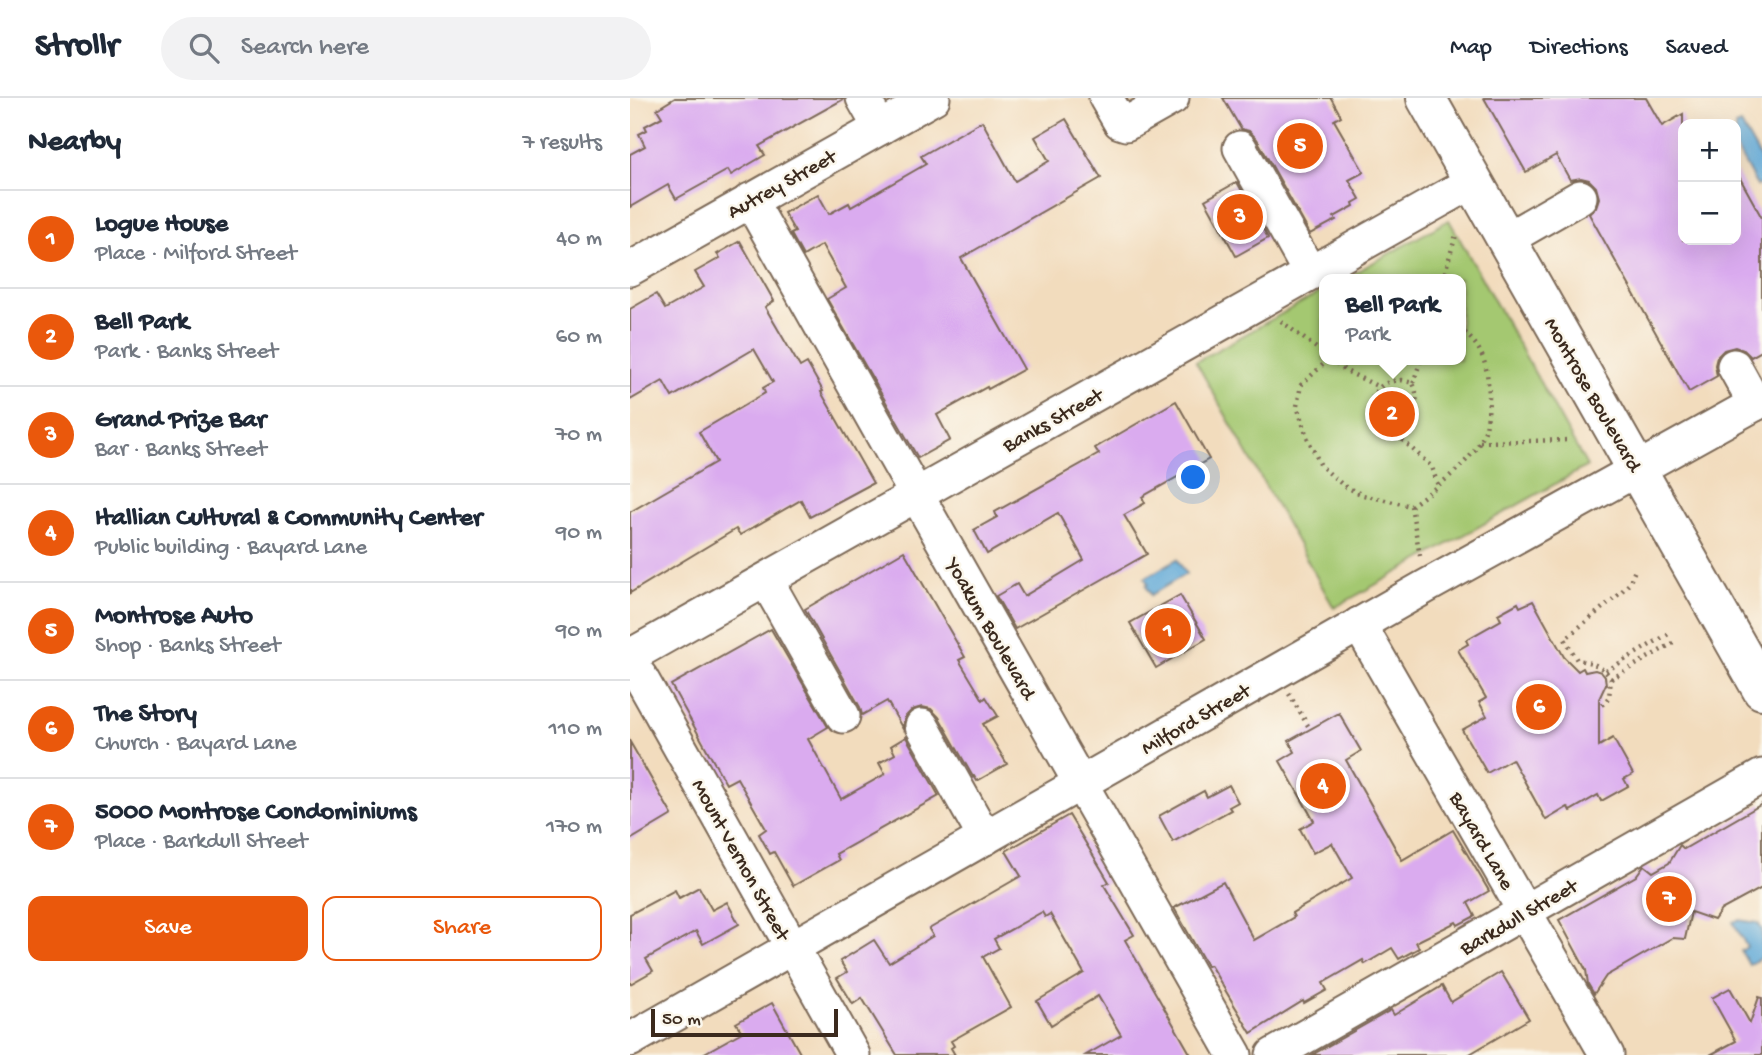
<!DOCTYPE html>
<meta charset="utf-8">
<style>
body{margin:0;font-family:"Gochi Hand",sans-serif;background:#f2f2f3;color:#1f2937}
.controls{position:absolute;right:21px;top:21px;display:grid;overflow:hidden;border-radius:14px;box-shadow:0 7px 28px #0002}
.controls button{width:63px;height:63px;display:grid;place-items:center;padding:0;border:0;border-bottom:2px solid #e0e1e3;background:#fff;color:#1f2937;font:35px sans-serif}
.scale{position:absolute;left:21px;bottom:18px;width:187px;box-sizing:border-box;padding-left:7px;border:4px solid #3b2a1e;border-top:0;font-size:19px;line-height:24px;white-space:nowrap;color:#3b2a1e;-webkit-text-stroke:5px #fbf7ec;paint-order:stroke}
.you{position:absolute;left:564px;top:380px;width:24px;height:24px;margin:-18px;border:5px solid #fff;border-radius:50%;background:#1a73e8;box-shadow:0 0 0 10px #1a73e833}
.badge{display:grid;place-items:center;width:46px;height:46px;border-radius:50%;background:#ea580c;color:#fff;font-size:23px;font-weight:700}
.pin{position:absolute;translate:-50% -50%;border:4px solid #fff;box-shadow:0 2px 7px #0006}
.popup{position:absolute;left:689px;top:176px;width:147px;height:91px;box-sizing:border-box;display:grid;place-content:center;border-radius:14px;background:#fff;filter:drop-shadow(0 2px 5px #0005);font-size:23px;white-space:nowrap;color:#747a83}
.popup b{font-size:26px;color:#1f2937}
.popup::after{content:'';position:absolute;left:50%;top:100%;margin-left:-14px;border:14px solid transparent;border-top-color:#fff}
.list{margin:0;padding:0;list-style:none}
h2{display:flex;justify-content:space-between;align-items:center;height:91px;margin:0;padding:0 28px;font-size:30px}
h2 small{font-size:23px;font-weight:400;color:#747a83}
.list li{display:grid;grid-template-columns:46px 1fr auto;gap:21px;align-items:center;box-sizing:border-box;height:98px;padding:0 28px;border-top:2px solid #e0e1e3}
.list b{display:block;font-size:26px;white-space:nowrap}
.list p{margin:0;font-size:23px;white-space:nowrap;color:#747a83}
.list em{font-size:23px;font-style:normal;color:#747a83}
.actions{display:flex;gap:14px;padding:21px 28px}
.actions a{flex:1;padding:16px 0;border:2px solid #ea580c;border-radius:14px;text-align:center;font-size:24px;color:#ea580c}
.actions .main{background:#ea580c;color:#fff}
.icon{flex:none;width:38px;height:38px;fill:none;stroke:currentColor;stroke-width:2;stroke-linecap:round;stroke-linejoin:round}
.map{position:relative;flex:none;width:1132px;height:957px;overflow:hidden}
header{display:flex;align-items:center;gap:42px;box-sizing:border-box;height:98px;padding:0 35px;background:#fff;border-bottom:2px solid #e0e1e3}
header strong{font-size:33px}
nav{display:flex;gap:38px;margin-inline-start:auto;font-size:24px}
.search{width:490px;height:63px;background:#f2f2f3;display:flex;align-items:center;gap:18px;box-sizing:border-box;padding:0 24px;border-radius:38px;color:#747a83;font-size:26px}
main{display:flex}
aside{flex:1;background:#fff}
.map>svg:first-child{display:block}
.green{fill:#a4c871;stroke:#707948;stroke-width:2}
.water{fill:#5fa8d7;stroke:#4d697a;stroke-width:2}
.building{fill:#daabef}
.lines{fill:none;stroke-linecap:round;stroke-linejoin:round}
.minor-casing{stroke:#7b6856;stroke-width:37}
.major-casing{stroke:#7b6856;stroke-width:42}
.path{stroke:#7b6856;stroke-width:4.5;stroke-dasharray:2 5;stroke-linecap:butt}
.minor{stroke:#fff;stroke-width:33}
.major{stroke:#fff;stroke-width:38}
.labels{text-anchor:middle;stroke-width:5;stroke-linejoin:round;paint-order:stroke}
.street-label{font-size:21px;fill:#3b2a1e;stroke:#fbf7ec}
</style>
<header>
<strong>Strollr</strong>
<div class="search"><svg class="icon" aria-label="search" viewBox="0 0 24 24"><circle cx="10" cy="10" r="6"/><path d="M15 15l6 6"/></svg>Search here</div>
<nav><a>Map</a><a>Directions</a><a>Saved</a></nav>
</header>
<main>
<aside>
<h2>Nearby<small>7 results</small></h2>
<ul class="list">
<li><span class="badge">1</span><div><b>Logue House</b><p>Place · Milford Street</p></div><em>40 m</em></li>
<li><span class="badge">2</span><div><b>Bell Park</b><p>Park · Banks Street</p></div><em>60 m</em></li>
<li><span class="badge">3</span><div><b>Grand Prize Bar</b><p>Bar · Banks Street</p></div><em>70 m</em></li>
<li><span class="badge">4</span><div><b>Itallian Cultural &amp; Community Center</b><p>Public building · Bayard Lane</p></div><em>90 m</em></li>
<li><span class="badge">5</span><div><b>Montrose Auto</b><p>Shop · Banks Street</p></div><em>90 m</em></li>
<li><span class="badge">6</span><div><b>The Story</b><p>Church · Bayard Lane</p></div><em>110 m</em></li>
<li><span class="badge">7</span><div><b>5000 Montrose Condominiums</b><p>Place · Barkdull Street</p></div><em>170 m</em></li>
</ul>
<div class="actions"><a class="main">Save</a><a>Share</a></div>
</aside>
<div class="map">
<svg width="1132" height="957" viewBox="0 0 1132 957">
<rect width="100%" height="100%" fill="#fbf7ec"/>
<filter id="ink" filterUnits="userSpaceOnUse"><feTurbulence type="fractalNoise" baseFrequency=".0143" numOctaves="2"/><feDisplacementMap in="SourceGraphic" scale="14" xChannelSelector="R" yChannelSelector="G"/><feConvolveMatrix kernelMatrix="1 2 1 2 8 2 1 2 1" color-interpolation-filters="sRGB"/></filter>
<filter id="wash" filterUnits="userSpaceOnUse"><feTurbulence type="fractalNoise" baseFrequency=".00686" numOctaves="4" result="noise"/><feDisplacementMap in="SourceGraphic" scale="28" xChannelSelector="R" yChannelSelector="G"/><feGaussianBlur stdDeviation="1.57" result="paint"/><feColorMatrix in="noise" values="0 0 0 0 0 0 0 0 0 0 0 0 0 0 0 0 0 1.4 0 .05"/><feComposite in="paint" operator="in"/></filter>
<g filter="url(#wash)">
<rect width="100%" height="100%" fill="#f2dcbd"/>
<!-- green -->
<polygon class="green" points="819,122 957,368 704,510 566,264 694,192 694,262 830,262 830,181 714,181"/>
<!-- water -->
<g class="water">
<polygon points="1111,26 1132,63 1132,86 1127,88 1106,50 1106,28"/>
<polygon points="547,461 556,476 521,497 516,488 518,486 515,480"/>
<polygon points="1108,822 1128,825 1132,832 1132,859 1119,867 1111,853 1117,849 1103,824"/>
</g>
<g id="blocks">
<!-- building -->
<g class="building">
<polygon points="45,0 214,0 214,1 129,48 135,57 101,77 98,72 46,101 38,87 0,109 0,56 15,48 9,36 17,32 15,28 32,19 27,11"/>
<polygon points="593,0 701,0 711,18 704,22 734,74 719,82 730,101 723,105 724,108 704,119 706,122 680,136 627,41 619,33 611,31"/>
<polygon points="854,0 1016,0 1032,28 1053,16 1053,142 1106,142 1106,73 1132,120 1132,253 1121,259 1114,252 1105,249 1094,252 1087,259 1085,267 1087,278 1059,294 959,116 966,109 969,100 966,89 959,82 951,80 940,82 926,57 896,74"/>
<polygon points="436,21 471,80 331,160 394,271 358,291 357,289 307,317 320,342 288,360 197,201 216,190 192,147 173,158 161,136 165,134 154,115 188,96 199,116 219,105 221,109 296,66 291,58 352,23 385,83 419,63 405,39"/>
<polygon points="607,84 638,140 606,158 575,102"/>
<polygon points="110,143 144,203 135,209 170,269 177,265 193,293 191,294 243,385 180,419 171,402 110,437 106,431 0,495 0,414 86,364 69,334 135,295 133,290 143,284 124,251 42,299 33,283 0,302 0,211 26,196 35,211 74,189 65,174 90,160 87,156"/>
<polygon points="546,303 579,361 512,399 515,405 494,417 517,456 385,531 366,498 387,486 394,498 454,462 428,415 357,456 344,432 367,419 365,414 469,356 465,350"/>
<polygon points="274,453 335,559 329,562 353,602 356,599 368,618 353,626 377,666 347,683 344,678 343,679 309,619 301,611 292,609 282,612 275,619 273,627 274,633 257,603 232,617 230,609 175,511"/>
<polygon points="550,497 576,541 526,570 500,525"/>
<polygon points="903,503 934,559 948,573 953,570 955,574 965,572 971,574 975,579 976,586 969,601 969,648 983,640 1003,676 994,681 998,688 971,703 968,697 940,713 938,709 916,722 882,661 857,675 832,632 857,618 849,604 856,600 828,552 838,546 836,542 871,522 868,516 888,505 890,509"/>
<polygon points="141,531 198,629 178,641 211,701 255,676 249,665 265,656 261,648 276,639 309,698 206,756 209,762 163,788 144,754 140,756 129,736 136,731 107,680 96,686 41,587"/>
<polygon points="709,615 731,653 716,662 772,762 823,732 859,793 838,805 845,818 828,827 826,824 786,844 789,850 769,861 762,850 735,866 733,862 693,885 697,892 674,905 673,903 621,935 580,867 577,868 544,810 593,784 624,842 664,819 662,815 722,780 702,745 683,755 670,731 684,723 650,663 665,654 659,643"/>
<polygon points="0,644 42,717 0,742"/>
<polygon points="599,687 608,704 599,709 601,712 543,744 529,718 574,693 577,699"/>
<polygon points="1132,706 1132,790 1091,812 1084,822 1061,814 1055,841 1042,840 976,878 964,896 958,886 956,872 929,822 1006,778 1014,767 1023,774 1039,765 1050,747 1054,751"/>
<polygon points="439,717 479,784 474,787 504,837 495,842 561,957 456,957 491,937 468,898 421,927 407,903 454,875 420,816 415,819 412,814 364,841 369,850 353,859 381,909 321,943 324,948 321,950 325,957 267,957 232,900 223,906 207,880 217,874 210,863 244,842 259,865 303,838 299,831 391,778 376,753"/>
<polygon points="69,789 82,812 97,804 109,826 73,846 66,833 16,861 23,873 0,886 0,816 45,792 49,800"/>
<polygon points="871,874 899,921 838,957 682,957 761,912 764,917 812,888 821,904"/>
<polygon points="1100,890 1120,925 1129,899 1132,900 1132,957 1080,957 1106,943 1082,900"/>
<polygon points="142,905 171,957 71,957 112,934 106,925"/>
</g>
</g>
</g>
<g filter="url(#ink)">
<use href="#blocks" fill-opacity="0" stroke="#7b6856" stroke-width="2"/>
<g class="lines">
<defs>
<g id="minor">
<polyline points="233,0 250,30"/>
<polyline points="476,0 490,24 496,26 542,0"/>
<polyline points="610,50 680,175"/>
<path d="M120,102C280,388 444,672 605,957"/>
<polyline points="877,141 950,99"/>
<polyline points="0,171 303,0"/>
<polyline points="1104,268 1125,306"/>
<polyline points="136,482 213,618"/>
<polyline points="729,526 977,957"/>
<polyline points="0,558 844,83"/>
<polyline points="0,566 11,580 223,957"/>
<polyline points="292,628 355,740"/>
<polyline points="0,942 795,489 1132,302"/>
<polyline points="643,957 1132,678"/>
</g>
<polyline id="major" points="796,0 1132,592"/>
</defs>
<!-- minor casing -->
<use href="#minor" class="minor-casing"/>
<!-- major casing -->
<use href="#major" class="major-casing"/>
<!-- path -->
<g class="path">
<polyline points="813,181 826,137"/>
<polyline points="651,223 694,256"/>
<polyline points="698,262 671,287 667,308 677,339 691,368 714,388 733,397 781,408"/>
<polyline points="701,262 716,273 749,289"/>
<path d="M771,282L783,285C786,292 788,300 785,307C781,318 764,330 752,324C749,323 746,320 743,317L740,304C749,288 752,284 771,282Z"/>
<polyline points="783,285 791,262"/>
<polyline points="759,326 766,336 802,369 808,388"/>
<polyline points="850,344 941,342"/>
<path d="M781,408C807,388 847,362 856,330C858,319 859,308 859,297C858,282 857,264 848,250C844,243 836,236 830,229"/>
<polyline points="781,408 790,458"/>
<polyline points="976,573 1042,534"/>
<polyline points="981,581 1047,543"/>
<polyline points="659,596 680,631"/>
<path d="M972,607L979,599L981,581C973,568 962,564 947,562L935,541L988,497L999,486L1006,470"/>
</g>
<!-- minor -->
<use href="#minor" class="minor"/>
<!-- major -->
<use href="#major" class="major"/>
</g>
</g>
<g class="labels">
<!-- street labels -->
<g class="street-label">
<text transform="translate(151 85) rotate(-29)" y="7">Autrey Street</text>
<text transform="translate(964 296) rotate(60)" y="7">Montrose Boulevard</text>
<text transform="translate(422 321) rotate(-29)" y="7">Banks Street</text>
<text transform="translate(362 530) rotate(60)" y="7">Yoakum Boulevard</text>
<text transform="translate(565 620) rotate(-30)" y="7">Milford Street</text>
<text transform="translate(853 742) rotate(60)" y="7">Bayard Lane</text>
<text transform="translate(112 761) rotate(61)" y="7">Mount Vernon Street</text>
<text transform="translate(888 818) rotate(-30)" y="7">Barkdull Street</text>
</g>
</g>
</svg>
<div class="controls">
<button>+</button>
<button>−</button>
</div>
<div class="scale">50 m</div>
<div class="you"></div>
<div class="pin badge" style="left:538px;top:533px">1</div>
<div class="pin badge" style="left:762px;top:316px">2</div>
<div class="popup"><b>Bell Park</b>Park</div>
<div class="pin badge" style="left:610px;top:119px">3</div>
<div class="pin badge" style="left:693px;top:688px">4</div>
<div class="pin badge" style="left:670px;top:48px">5</div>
<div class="pin badge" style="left:909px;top:609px">6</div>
<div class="pin badge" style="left:1039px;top:801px">7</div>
</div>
</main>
